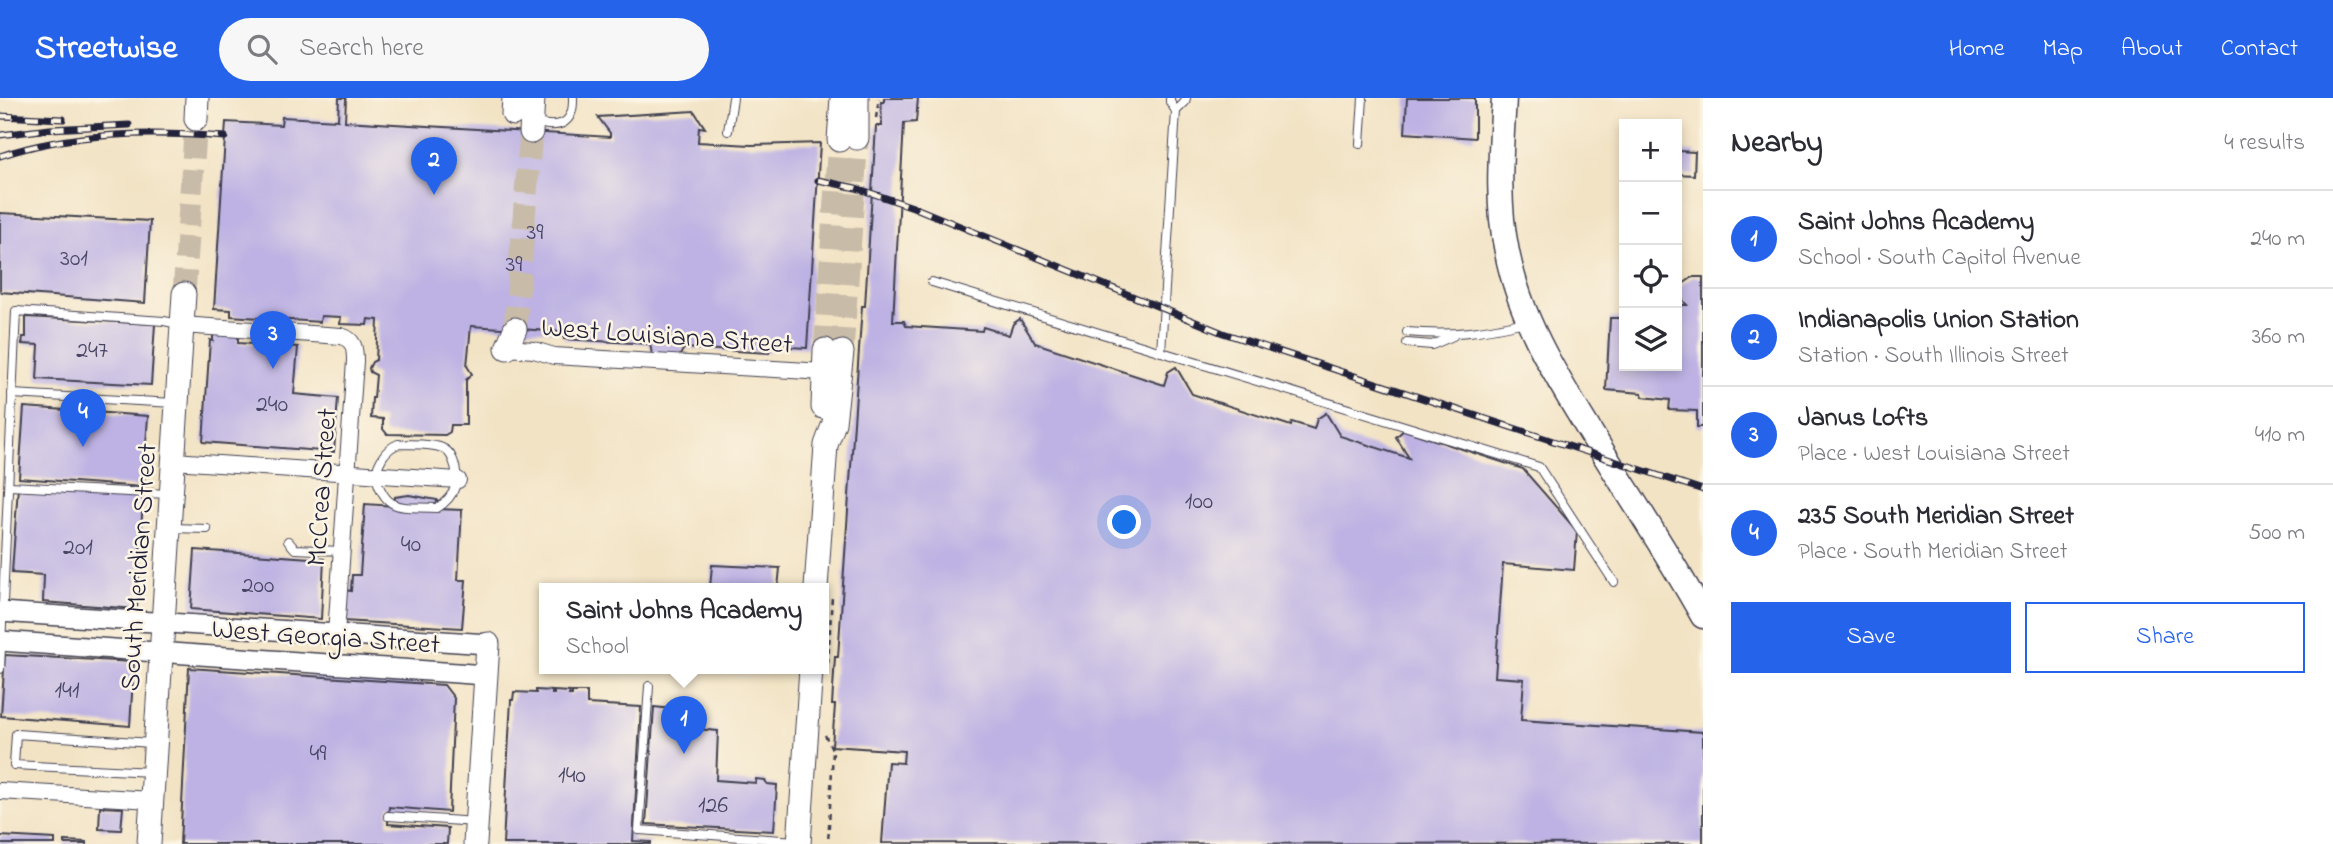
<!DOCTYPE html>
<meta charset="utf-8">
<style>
body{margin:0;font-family:"Indie Flower",sans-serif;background:#f7f7f7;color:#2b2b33}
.controls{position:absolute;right:21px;top:21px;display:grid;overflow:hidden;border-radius:0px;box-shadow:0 4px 10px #0003}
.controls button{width:63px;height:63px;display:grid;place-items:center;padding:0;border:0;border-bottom:2px solid #e1e1e2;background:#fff;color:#2b2b33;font:35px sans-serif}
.you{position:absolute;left:1125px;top:425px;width:24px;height:24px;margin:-18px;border:5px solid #fff;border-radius:50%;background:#1a73e8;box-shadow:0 0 0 10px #1a73e833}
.badge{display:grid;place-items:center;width:46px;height:46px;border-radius:50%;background:#2563eb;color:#fff;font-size:23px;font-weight:700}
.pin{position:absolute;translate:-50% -58px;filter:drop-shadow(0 2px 4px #0008)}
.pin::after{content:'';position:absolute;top:37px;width:24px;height:21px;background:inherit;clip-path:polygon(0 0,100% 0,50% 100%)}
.popup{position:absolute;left:539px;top:485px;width:290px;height:91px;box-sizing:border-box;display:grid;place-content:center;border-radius:0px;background:#fff;filter:drop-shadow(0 2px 5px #0005);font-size:23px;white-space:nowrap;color:#7c7c81}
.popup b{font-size:26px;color:#2b2b33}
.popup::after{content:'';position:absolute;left:50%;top:100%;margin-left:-14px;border:14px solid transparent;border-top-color:#fff}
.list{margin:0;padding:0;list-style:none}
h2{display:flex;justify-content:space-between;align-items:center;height:91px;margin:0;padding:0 28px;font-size:30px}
h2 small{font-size:23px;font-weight:400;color:#7c7c81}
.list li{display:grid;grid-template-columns:46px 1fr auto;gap:21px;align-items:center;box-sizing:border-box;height:98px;padding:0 28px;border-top:2px solid #e1e1e2}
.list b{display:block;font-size:26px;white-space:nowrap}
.list p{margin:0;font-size:23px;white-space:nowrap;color:#7c7c81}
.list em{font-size:23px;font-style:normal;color:#7c7c81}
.actions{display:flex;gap:14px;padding:21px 28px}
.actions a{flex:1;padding:16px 0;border:2px solid #2563eb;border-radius:0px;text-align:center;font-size:24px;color:#2563eb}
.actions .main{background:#2563eb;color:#fff}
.icon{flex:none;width:38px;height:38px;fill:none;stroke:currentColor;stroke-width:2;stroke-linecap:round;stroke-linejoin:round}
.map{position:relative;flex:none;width:1703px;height:746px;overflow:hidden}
header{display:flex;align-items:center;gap:42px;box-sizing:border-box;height:98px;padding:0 35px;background:#2563eb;color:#fff}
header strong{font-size:33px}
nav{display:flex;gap:38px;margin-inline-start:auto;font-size:24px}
.search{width:490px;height:63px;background:#f7f7f7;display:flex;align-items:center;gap:18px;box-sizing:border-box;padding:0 24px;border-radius:38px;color:#7c7c81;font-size:26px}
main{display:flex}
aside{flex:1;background:#fff}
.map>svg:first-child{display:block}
.building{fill:#bdb2e3}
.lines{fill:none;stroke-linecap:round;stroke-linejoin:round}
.secondary-tunnel{stroke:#c8bca9;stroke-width:23;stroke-dasharray:23 11;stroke-linecap:butt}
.service-casing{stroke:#413f50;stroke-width:10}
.minor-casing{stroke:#413f50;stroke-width:18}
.tertiary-casing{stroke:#413f50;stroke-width:22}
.secondary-casing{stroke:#413f50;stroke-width:25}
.primary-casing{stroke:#413f50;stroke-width:27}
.path{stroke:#413f50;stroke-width:2.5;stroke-dasharray:5 5;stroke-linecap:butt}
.service{stroke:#fff;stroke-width:8}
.minor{stroke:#fff;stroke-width:16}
.tertiary{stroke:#fff;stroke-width:19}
.secondary{stroke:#fff;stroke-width:23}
.primary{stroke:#fff;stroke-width:24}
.rail-casing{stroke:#22223b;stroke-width:7}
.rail{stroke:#fcf5e5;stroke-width:4.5;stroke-dasharray:13;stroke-linecap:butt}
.labels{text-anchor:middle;stroke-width:5;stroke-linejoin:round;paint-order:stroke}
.number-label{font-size:24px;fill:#494665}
.street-label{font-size:28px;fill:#22223b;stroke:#fcf5e5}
</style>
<header>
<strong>Streetwise</strong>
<div class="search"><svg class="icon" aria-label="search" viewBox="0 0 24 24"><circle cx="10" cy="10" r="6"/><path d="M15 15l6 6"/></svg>Search here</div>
<nav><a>Home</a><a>Map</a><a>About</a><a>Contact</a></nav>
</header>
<main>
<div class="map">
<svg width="1703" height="746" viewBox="0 0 1703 746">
<rect width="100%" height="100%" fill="#fcf5e5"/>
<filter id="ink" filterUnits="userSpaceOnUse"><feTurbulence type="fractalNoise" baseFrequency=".0143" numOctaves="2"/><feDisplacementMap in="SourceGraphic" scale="14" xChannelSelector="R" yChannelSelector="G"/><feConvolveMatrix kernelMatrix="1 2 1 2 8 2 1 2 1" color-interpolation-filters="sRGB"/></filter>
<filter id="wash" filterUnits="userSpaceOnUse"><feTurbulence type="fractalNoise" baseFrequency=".00686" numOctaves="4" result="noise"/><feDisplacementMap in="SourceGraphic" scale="28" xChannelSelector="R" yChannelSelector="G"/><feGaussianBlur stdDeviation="1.57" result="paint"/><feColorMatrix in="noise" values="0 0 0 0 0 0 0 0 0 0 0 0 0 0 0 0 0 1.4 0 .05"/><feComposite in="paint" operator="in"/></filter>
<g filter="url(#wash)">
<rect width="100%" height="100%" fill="#f2e3c5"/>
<g id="blocks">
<!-- building -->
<g class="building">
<polygon points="339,0 346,0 345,23 610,39 610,35 598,19 694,13 705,30 699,29 698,44 751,47 820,45 807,250 770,248 769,255 684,250 679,259 652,256 650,246 564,241 565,234 471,228 467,268 472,276 466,282 466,327 451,327 450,334 445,337 387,336 383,331 383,321 371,320 372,300 374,300 376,277 370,274 369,270 372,264 376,262 378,222 368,221 367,227 340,226 341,219 321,218 320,224 231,218 231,212 214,211 226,24 281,27 282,19 338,22"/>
<polygon points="884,0 918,0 916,24 904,25 893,223 904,223 906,228 982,233 983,229 1009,237 1013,226 1020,221 1035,245 1164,287 1168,274 1176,269 1192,296 1291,328 1292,324 1314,331 1317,321 1326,315 1340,338 1409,360 1396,339 1404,332 1523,371 1577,433 1574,472 1503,466 1495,579 1524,581 1521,622 1703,634 1703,746 882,745 888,664 903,665 904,653 832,648 835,607 832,607 835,559 838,559 862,208 865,208 876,28 882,28 881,4 884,4"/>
<polygon points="1407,0 1475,0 1475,40 1405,35"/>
<polygon points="1677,53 1695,54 1694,77 1677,76"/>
<polygon points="0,115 150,123 145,205 0,194"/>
<polygon points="1693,179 1703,179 1703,329 1697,329 1697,313 1669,312 1670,302 1643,299 1642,295 1606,292 1610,220 1624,220 1624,268 1677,268 1677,207 1687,207 1677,195 1677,190"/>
<polygon points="26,219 155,226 151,287 37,281 39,247 22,246 23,239 26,239"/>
<polygon points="213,235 238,237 238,245 298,249 294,296 338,300 334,354 203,344 210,242 213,243"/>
<polygon points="24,309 148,318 143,389 19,380"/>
<polygon points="18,389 143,398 137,511 43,504 44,477 12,475"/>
<polygon points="409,397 437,402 437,411 462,412 458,482 466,482 462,530 343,523 345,492 351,493 352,477 360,477 365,406 394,408 395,399"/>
<polygon points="195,452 324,461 321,521 191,511"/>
<polygon points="712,467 780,470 778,490 710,490"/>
<polygon points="5,557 134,564 130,628 1,618"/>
<polygon points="189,570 444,587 454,600 449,714 389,709 388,726 448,730 447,746 180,746"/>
<polygon points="536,592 552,593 552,596 554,596 554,593 570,594 569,597 572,597 572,594 587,594 587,606 641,609 633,743 651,744 651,746 503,746 511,602 513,602 514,594 536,595"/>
<polygon points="654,609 672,611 671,630 684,630 687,627 694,628 697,631 718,633 716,682 756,685 756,681 765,682 767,686 777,687 774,733 646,726"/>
<polygon points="100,709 123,710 121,732 99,731"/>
<polygon points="0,738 55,741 55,746 0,746"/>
<polygon points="65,743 86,744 86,746 65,746"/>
</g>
</g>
</g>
<g filter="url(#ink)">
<use href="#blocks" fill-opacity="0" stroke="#413f50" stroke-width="2"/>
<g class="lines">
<!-- secondary-tunnel -->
<g class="secondary-tunnel">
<polyline points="184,196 196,21"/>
<polyline points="515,231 531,34"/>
<polyline points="825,252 839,42"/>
<polyline points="842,254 857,40"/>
</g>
<defs>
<g id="service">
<polyline points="1176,13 1185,4 1186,0"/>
<path d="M534,24C557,31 574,28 573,0"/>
<polyline points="728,33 733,0"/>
<polyline points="1360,46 1363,0"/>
<polyline points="932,184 1539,369 1614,484"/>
<path d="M1407,234C1452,238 1482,234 1525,224"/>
<polyline points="1407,245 1432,247 1453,238"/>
<polyline points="1161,254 1176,13 1170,4 1170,0"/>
<polyline points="12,296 174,305"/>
<path d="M398,346C411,347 430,345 442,350C448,352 451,357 453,362C461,382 455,399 437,410C401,408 386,416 375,376C380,363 384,352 398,346Z"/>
<polyline points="9,388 168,396"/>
<polyline points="172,430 207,431"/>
<polyline points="288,443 295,451 341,453"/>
<polyline points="0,571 16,213 164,223 179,226"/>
<polyline points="649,588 639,732 796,743"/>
<polyline points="152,674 14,667 16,636 152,645"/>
<polyline points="388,718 476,724"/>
</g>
<g id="minor">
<path d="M182,227L341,238C354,242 355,250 355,263L336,536"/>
<polyline points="507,250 534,252 554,258 824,274"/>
<polyline points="173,363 458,382"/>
<polyline points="0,693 152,702"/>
</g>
<g id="tertiary">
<polyline points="0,514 488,546"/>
<polyline points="0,543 486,577"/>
</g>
<g id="secondary">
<polyline points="513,16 514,0"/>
<polyline points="196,21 197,0"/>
<polyline points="531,34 533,0"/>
<polyline points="857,40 857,0"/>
<polyline points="839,42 842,0"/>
<polyline points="507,250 515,231"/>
<polyline points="823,309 825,252"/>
<polyline points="816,490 826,347 834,325 842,254"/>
<polyline points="149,746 184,196"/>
<polyline points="475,746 488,546"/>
<polyline points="799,746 811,570"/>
</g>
<path id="primary" d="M1504,0C1501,52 1496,103 1507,154C1520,220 1554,275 1589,332C1627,394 1668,455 1703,518"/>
</defs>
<!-- service casing -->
<use href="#service" class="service-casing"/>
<!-- minor casing -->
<use href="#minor" class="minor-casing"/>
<!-- tertiary casing -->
<use href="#tertiary" class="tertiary-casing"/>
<!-- secondary casing -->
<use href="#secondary" class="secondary-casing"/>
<!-- primary casing -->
<use href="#primary" class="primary-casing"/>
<!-- path -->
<g class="path">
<polyline points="876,20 879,0"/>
<polyline points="828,565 832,498"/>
<polyline points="825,637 833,653 828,746"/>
</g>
<!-- service -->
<use href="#service" class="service"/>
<!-- minor -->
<use href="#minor" class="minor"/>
<!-- tertiary -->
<use href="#tertiary" class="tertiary"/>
<!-- secondary -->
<use href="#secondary" class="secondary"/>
<!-- primary -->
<use href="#primary" class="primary"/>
<defs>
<g id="rail">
<polyline points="0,18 63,21"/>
<polyline points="0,37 50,31 129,27"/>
<path d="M0,58C72,34 150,33 225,39"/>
<polyline points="818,82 856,90 913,109 1223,235 1703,392"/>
</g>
</defs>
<!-- rail casing -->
<use href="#rail" class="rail-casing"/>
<!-- rail -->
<use href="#rail" class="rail"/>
</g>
</g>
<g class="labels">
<!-- number labels -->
<g class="number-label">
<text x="535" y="141">39</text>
<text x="74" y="167">301</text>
<text x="514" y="173">39</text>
<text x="92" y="259">247</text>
<text x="272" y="313">240</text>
<text x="1199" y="410">100</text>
<text x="411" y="453">40</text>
<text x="78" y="456">201</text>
<text x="258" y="494">200</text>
<text x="67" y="599">141</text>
<text x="318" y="662">49</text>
<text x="572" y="684">140</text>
<text x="713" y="714">126</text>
</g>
<!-- street labels -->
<g class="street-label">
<text transform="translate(667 236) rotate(4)" y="10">West Louisiana Street</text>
<text transform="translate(320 389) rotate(-86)" y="10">McCrea Street</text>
<text transform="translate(137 469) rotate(-86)" y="10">South Meridian Street</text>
<text transform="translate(326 537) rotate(4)" y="10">West Georgia Street</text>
</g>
</g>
</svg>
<div class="controls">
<button>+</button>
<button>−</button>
<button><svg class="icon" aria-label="locate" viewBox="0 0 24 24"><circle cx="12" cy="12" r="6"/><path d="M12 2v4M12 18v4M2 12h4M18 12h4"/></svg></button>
<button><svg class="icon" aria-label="layers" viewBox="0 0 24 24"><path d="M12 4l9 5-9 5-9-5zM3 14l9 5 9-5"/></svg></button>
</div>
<div class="you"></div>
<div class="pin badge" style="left:684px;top:656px">1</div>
<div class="popup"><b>Saint Johns Academy</b>School</div>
<div class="pin badge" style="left:434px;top:97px">2</div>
<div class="pin badge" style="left:273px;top:271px">3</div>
<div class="pin badge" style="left:83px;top:349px">4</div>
</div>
<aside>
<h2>Nearby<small>4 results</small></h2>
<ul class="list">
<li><span class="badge">1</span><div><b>Saint Johns Academy</b><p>School · South Capitol Avenue</p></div><em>240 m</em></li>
<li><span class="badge">2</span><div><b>Indianapolis Union Station</b><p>Station · South Illinois Street</p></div><em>360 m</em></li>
<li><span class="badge">3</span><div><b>Janus Lofts</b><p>Place · West Louisiana Street</p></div><em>410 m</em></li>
<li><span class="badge">4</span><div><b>235 South Meridian Street</b><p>Place · South Meridian Street</p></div><em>500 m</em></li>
</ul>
<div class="actions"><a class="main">Save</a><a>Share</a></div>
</aside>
</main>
